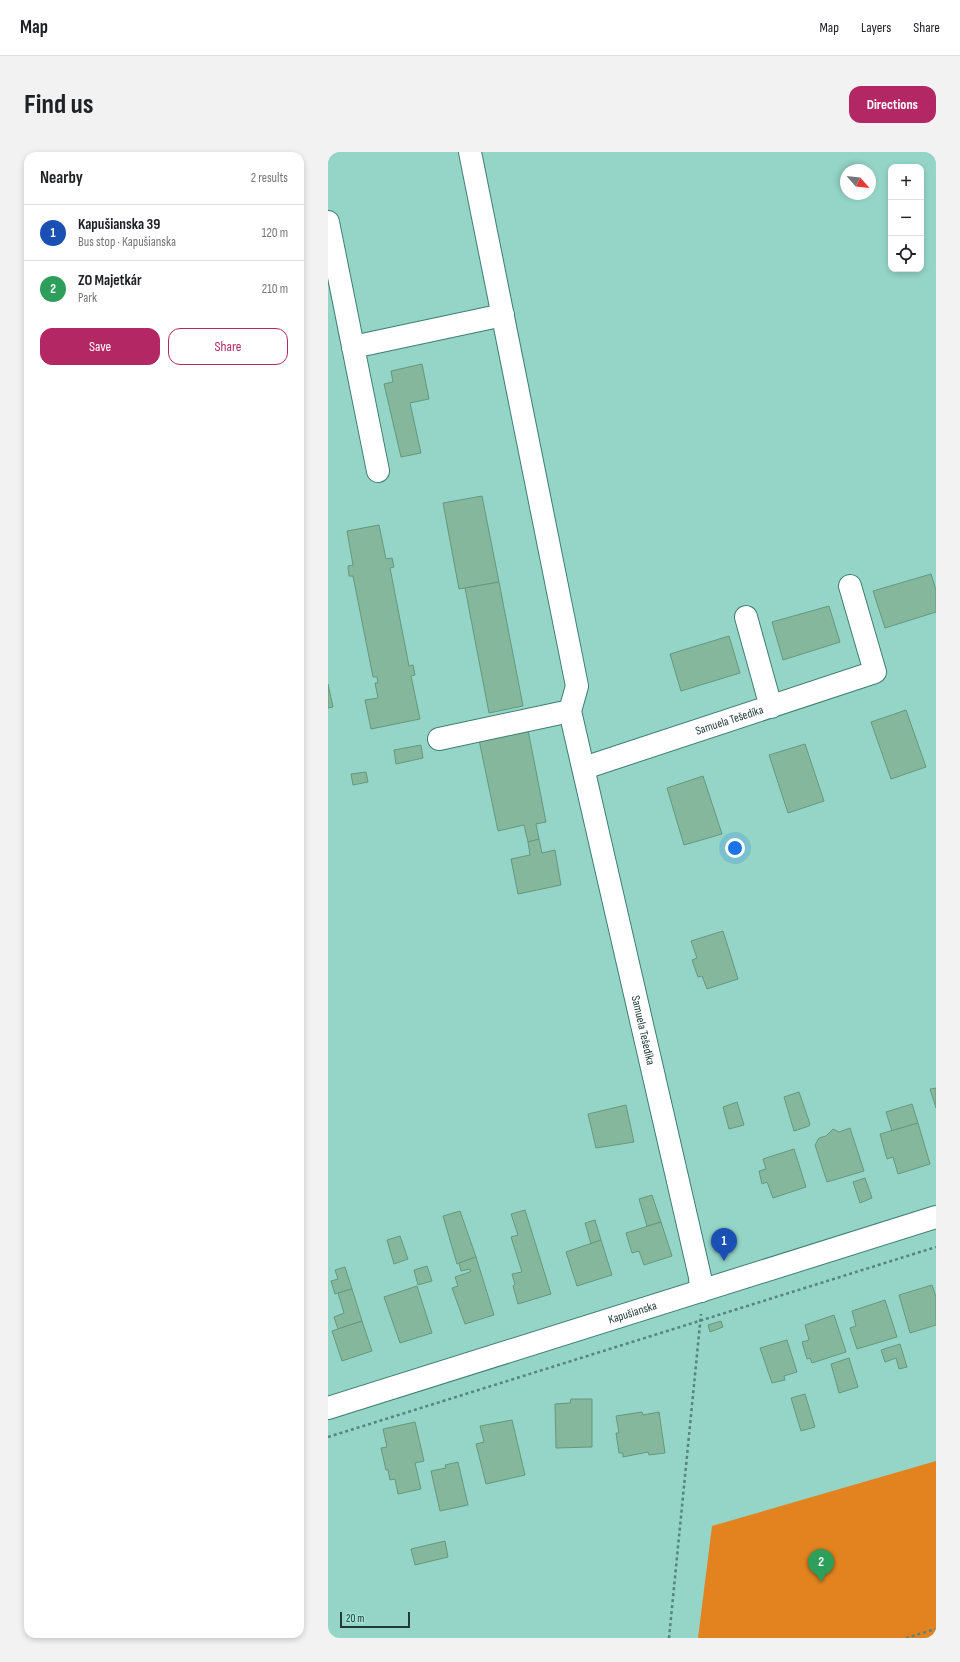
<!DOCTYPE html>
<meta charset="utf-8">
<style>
body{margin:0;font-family:"Sofia Sans Condensed",sans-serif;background:#f2f2f2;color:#202124}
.controls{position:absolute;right:12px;top:12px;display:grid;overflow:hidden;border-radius:8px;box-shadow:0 2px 6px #0003}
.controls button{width:36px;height:36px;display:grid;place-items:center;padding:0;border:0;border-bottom:1px solid #e0e0e0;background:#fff;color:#202124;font:20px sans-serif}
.compass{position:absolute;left:512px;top:12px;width:36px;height:36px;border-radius:50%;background:#fff;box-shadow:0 2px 6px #0003;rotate:117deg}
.scale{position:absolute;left:12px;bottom:10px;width:70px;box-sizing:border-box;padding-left:4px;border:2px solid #203b36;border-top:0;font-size:11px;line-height:14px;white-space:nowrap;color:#203b36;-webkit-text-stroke:3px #a1e2d4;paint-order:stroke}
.you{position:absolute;left:407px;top:696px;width:14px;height:14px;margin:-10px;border:3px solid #fff;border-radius:50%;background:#1a73e8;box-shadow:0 0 0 6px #1a73e833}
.badge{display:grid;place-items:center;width:26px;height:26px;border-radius:50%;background:#b32864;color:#fff;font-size:13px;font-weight:700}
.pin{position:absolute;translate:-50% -33px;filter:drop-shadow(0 1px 2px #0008)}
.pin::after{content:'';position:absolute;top:21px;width:14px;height:12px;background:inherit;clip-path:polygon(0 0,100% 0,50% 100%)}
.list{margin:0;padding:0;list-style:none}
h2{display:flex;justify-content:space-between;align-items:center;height:52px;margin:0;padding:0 16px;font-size:17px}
h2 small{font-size:13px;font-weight:400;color:#757577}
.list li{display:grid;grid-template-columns:26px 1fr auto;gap:12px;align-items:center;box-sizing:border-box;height:56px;padding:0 16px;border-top:1px solid #e0e0e0}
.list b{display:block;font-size:15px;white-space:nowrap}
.list p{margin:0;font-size:13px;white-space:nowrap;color:#757577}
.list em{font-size:13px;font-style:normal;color:#757577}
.actions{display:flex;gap:8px;padding:12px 16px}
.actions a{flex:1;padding:9px 0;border:1px solid #b32864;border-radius:12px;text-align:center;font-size:14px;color:#b32864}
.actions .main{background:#b32864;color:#fff}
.icon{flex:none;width:22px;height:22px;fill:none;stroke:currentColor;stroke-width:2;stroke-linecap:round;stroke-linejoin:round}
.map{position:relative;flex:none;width:608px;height:1486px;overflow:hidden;border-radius:12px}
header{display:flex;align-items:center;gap:24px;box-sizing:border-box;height:56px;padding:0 20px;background:#fff;border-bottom:1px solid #e0e0e0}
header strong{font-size:19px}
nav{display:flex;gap:22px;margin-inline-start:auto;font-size:14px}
.intro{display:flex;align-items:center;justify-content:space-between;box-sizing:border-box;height:96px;padding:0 24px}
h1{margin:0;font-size:28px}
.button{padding:10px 18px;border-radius:12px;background:#b32864;color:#fff;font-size:14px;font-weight:700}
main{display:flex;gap:24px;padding:0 24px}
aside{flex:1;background:#fff;border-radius:12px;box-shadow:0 2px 6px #0003}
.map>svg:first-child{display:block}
.green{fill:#e28320}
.building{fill:#84b79b;stroke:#65987d}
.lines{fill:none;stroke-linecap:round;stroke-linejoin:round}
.minor-casing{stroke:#3e7e72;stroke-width:24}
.major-casing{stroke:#3e7e72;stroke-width:24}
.path{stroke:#57847b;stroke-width:2.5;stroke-dasharray:3 3;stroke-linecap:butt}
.minor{stroke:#fff;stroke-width:22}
.major{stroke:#fff;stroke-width:22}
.labels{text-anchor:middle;stroke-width:3;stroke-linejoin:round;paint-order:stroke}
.street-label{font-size:12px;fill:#203b36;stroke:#a1e2d4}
</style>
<header>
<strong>Map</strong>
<nav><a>Map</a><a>Layers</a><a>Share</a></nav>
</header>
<div class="intro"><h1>Find us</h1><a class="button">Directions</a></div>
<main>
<aside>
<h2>Nearby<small>2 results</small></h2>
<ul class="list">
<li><span class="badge" style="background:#1a4fb4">1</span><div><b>Kapušianska 39</b><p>Bus stop · Kapušianska</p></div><em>120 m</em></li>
<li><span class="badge" style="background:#2e9e5b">2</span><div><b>ZO Majetkár</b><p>Park</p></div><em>210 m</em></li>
</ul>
<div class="actions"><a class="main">Save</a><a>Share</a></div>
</aside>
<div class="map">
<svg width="608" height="1486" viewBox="0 0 608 1486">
<rect width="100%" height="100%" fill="#94d5c7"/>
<!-- green -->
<polygon class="green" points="608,1309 608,1486 370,1486 384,1374"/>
<!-- building -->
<g class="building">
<polygon points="94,212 101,247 82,251 93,301 73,305 56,232 65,230 63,219"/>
<polygon points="154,344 171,430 131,437 115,351"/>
<polygon points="51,373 58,407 64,406 66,415 62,416 81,514 85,513 87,523 83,524 92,567 43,577 37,548 50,546 47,531 50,531 49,525 45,525 25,424 21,424 20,414 25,413 19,379"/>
<polygon points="603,422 608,438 608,460 557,476 545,439"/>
<polygon points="171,430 195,554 161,561 137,436"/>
<polygon points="501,454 512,490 455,508 444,470"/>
<polygon points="401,484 412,521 353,539 342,502"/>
<polygon points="0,532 5,555 0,556"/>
<polygon points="578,558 598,615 563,627 543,570"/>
<polygon points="200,578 218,670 208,672 211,687 200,690 196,673 170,679 151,588"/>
<polygon points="477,592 496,649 460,661 441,603"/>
<polygon points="93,593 95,606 68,612 66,598"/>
<polygon points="38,620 40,630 25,633 23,622"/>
<polygon points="375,624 394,682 356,693 339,636"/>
<polygon points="211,687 214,701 227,698 233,733 190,742 183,707 202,703 200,690"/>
<polygon points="395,779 410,827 379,837 374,824 370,825 364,808 369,806 363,789"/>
<polygon points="608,936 608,956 602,937"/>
<polygon points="471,940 482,972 481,974 466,979 456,945"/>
<polygon points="409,950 416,973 401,977 395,955"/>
<polygon points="584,952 590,971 564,979 558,960"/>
<polygon points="298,953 306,990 268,996 260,962"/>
<polygon points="590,971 602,1012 570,1022 565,1005 559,1007 552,982"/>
<polygon points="522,976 536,1019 499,1030 487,993 491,986 498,984 505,977 511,980"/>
<polygon points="466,997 478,1035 445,1046 439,1030 434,1032 431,1019 438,1017 435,1007"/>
<polygon points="537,1026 544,1046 532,1051 525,1030"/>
<polygon points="324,1043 333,1070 319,1074 311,1047"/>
<polygon points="197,1058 223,1142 190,1152 185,1134 187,1132 184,1122 194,1120 183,1085 190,1083 183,1062"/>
<polygon points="132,1059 148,1105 129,1112 115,1064"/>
<polygon points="267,1068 273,1088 263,1092 257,1071"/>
<polygon points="333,1070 344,1104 316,1113 311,1099 304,1101 298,1081"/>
<polygon points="72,1084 80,1107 66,1112 59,1088"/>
<polygon points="273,1088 284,1123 249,1134 238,1100"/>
<polygon points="148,1105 166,1163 137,1172 124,1136 130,1134 127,1125 142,1120 142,1117 133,1119 131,1111"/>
<polygon points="99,1114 104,1129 90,1133 86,1118"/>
<polygon points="17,1115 24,1137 7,1142 3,1129 10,1127 7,1118"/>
<polygon points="604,1133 608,1145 608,1173 582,1181 571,1143"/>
<polygon points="89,1134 104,1181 72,1191 56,1145"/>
<polygon points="24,1137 34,1169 10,1177 6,1165 16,1161 10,1141"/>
<polygon points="557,1148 569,1185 529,1197 522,1176 528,1174 524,1159"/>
<polygon points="506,1163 518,1200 484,1211 482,1206 479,1207 474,1190 481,1188 477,1173"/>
<polygon points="34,1169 44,1199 14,1209 4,1179"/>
<polygon points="393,1169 395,1175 382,1180 380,1173"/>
<polygon points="459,1188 469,1220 456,1224 457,1228 444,1231 432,1196"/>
<polygon points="572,1192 579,1215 571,1217 568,1206 557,1210 553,1198"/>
<polygon points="521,1206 530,1235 511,1241 503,1212"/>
<polygon points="477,1242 487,1275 473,1279 463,1246"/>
<polygon points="243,1247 264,1247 264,1295 228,1296 227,1252 242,1251"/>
<polygon points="314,1260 315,1263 331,1260 337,1301 321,1303 320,1300 295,1305 295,1301 291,1301 288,1281 291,1281 288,1264"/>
<polygon points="184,1268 197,1323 158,1332 148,1292 156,1290 152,1274"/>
<polygon points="87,1270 96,1309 87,1311 93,1337 70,1342 67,1327 62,1328 60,1318 58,1318 53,1296 59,1295 55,1277"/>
<polygon points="130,1310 140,1353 112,1359 103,1319 118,1316 117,1313"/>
<polygon points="117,1389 120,1405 87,1413 83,1397"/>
</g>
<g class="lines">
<defs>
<g id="minor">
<path id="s1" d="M142,0L249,534L242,559L372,1125L373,1139"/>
<polyline points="0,70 50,319"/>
<polyline points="25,195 175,163"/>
<polyline points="418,465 443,555"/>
<polyline points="111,587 242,559"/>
<path id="s2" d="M256,616L547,520L522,434"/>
</g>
<g id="major">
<path id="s3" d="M0,1256L608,1065"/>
</g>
</defs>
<!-- minor casing -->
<use href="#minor" class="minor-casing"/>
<!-- major casing -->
<use href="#major" class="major-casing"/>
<!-- path -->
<g class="path">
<polyline points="0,1285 608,1095"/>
<polyline points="341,1486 373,1162"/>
<polyline points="578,1486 608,1477"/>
</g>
<!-- minor -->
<use href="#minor" class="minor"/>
<!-- major -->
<use href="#major" class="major"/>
</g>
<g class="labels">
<!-- street labels -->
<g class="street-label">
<text dy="4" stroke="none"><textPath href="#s2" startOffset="153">Samuela Tešedíka</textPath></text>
<text dy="4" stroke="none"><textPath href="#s1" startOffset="898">Samuela Tešedíka</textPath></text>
<text dy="4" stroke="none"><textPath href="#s3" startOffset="319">Kapušianska</textPath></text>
</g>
</g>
</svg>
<div class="controls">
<button>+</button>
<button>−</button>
<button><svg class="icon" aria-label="locate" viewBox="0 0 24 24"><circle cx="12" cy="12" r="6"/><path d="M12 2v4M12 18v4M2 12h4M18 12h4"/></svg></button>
</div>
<svg class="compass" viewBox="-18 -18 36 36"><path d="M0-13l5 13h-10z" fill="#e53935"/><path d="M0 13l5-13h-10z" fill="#757577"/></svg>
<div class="scale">20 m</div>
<div class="you"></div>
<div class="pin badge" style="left:396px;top:1109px;background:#1a4fb4">1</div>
<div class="pin badge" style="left:493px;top:1430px;background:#2e9e5b">2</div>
</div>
</main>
